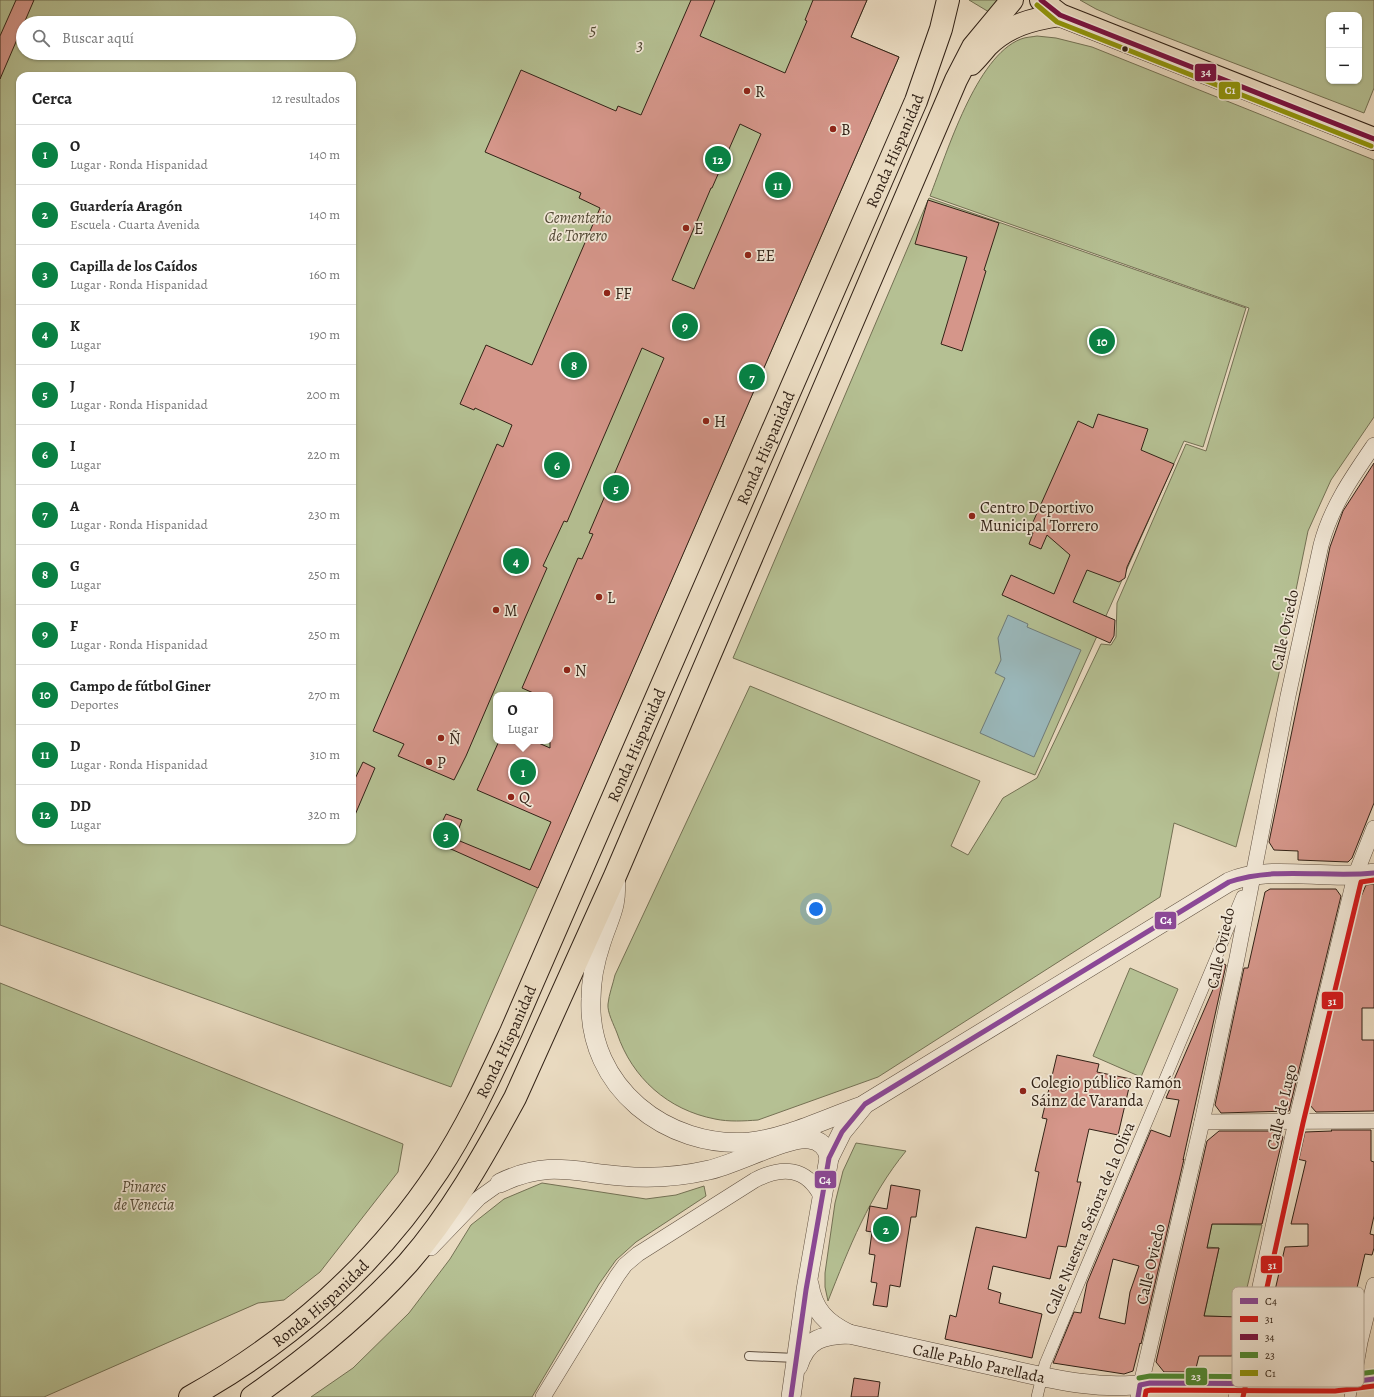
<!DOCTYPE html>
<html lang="es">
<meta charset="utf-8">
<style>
body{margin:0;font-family:Alegreya,serif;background:#f2f2f2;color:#222}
.controls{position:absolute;right:12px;top:12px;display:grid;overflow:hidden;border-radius:8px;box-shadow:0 1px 3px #0004}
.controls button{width:36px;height:36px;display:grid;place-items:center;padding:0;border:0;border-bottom:1px solid #e0e0e0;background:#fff;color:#222;font:20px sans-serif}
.you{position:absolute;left:816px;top:909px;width:14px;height:14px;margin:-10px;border:3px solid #fff;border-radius:50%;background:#1a73e8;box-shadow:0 0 0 6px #1a73e833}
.badge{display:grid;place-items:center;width:26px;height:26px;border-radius:50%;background:#0b8043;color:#fff;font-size:13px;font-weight:700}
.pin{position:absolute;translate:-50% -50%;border:2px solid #fff;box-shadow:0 1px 4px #0006}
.popup{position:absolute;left:493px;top:692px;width:60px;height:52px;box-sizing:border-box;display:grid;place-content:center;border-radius:8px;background:#fff;filter:drop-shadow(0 1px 3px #0005);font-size:13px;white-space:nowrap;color:#767676}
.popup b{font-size:15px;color:#222}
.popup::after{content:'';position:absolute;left:50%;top:100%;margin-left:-8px;border:8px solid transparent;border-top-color:#fff}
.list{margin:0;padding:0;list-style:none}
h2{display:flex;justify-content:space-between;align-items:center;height:52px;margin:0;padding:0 16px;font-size:17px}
h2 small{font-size:13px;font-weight:400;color:#767676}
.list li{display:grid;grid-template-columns:26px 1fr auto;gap:12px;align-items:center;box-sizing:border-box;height:60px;padding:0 16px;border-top:1px solid #e0e0e0}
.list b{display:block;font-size:15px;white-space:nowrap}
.list p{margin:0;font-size:13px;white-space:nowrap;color:#767676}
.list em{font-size:13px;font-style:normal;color:#767676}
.icon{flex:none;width:22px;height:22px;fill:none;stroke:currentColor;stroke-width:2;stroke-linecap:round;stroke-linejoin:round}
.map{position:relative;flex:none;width:1374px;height:1397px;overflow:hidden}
.search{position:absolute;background:#fff;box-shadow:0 1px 3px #0004;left:16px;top:16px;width:340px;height:44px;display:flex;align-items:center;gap:10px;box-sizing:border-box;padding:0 14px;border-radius:22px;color:#767676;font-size:15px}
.panel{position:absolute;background:#fff;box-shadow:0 1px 3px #0004;left:16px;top:72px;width:340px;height:772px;border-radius:12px}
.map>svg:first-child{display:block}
.green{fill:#b5c093;stroke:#747154;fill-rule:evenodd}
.water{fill:#9ab8bb;stroke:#707c79}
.building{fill:#d5968a;stroke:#322216;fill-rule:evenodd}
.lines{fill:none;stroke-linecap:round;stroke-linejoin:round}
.service-casing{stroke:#605040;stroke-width:10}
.pedestrian-casing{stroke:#605040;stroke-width:12}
.minor-casing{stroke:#605040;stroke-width:16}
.tertiary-casing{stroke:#605040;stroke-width:20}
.primary-casing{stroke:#322216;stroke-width:24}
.trunk-casing{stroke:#322216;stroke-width:24}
.service{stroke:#f1e7d6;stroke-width:8}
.pedestrian{stroke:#f1e7d6;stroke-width:11}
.minor{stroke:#f1e7d6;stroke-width:15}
.tertiary{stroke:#f1e7d6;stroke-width:19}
.primary{stroke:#e9dac0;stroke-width:22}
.trunk{stroke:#e9dac0;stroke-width:22}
.bus-1-casing{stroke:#f1e7d6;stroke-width:8}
.bus-2-casing{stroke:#f1e7d6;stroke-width:8}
.bus-3-casing{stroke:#f1e7d6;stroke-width:8}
.bus-4-casing{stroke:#f1e7d6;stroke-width:8}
.bus-5-casing{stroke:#f1e7d6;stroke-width:8}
.bus-1{stroke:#8b4896;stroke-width:5}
.bus-2{stroke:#d21b1c;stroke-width:5}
.bus-3{stroke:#7a1142;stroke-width:5}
.bus-4{stroke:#508a33;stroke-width:5}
.bus-5{stroke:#91960c;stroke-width:5}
.bus-dot{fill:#322216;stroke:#f1e7d6;stroke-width:1.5}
.poi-dot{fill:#8f2418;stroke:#f1e7d6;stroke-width:1.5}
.labels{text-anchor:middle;stroke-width:3.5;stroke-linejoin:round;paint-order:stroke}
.park-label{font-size:16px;font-style:italic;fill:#534a35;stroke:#f1e7d6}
.poi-label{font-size:16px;fill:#322216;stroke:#f1e7d6;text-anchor:start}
.street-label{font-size:16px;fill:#322216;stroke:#f1e7d6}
.key{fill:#f1e7d6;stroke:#b8ac9c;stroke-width:1}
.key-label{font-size:11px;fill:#322216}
.line-badge{stroke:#f1e7d6;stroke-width:1.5}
.badge-label{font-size:11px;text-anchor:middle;font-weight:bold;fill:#fff}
</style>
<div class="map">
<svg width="1374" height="1397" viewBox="0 0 1374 1397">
<rect width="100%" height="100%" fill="#e9dac0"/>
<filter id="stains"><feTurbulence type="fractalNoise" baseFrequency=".005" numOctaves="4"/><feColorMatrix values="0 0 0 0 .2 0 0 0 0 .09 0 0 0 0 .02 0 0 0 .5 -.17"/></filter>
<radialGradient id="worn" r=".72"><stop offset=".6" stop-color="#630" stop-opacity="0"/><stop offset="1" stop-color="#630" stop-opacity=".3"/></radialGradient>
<!-- green -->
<g class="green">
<path d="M0,0H867L851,37L899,57L451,1087L0,925ZM23,23H349V53H23ZM20,76H352V840H20ZM496,695H550V741H496Z"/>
<polygon points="969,0 997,0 989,12"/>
<path d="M1080,0H1374V88L1364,113L1119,19L1096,9ZM1329,15H1359V81H1329Z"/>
<path d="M1037,36L1056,38L1092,47L1374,160V417L1331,480L1308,531L1278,678L1236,847L1174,823L1160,897L878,1077L758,1120C744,1121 729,1122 715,1119C668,1110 632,1078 617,1033C614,1025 607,1012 608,1004C609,994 613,984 615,975L750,686L980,781L951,846L968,855L1003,798L1037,778L1101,644L1111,645L1116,637L1117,603L1186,444L1206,451L1249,308L930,196C947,153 976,56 1021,39C1026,37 1032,37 1037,36Z"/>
<polygon points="929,198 1246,308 1203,447 1184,441 1035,775 733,658"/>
<polygon points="1130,968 1178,989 1141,1077 1093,1056"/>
<polygon points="0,983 403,1144 398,1172 320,1272 284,1300 258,1303 44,1397 0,1397"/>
<path d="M856,1143L906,1151C869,1196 849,1248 828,1301L825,1287V1273L835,1203L843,1171Z"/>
<polygon points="542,1183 646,1199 676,1195 704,1186 706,1196 636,1242 616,1260 599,1284 532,1397 311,1397 353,1368 409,1313 450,1259 471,1225 504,1199"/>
<polygon points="1212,1224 1262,1225 1240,1317 1204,1316 1219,1248 1207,1247"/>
</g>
<!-- water -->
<polygon class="water" points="1008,615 1028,624 1027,627 1081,650 1034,757 980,733 1005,678 995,673 1001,660 998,638"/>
<!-- building -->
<g class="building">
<polygon points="16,0 34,0 0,79 0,36"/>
<path d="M691,0H715L700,36L785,73L807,21L805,20L813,0H867L851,37L899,57L538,888L433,841L446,814L462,820L455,839L530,870L551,822L477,790L499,741H534L550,748V695H538L522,688L578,558L582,559L593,534L589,533L664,358L642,348L567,522L564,521L543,566L547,568L526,616L466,756L454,780L398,756L404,744L373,731L497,444L503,447L512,425L475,408L474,410L460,404L486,345L532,365L600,208L579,198L581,193L485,152L521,70L616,111L618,106L641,115ZM740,124L761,134L694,289L672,280L711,188H712Z"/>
<polygon points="928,200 999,223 984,270 986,271 962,351 941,344 967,257 915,244"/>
<polygon points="1098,414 1148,429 1141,450 1174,464 1127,567 1125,578 1119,582 1087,570 1073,602 1115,620 1114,636 1110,643 1002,595 1011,575 1054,594 1070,555 1047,535 1041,549 1029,544 1033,533 1029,531 1078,421 1093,428"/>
<polygon points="1374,463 1374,803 1352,858 1348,862 1298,860 1298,851 1274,850 1269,842 1330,547 1343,511"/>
<polygon points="363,762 375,768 352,822 352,785"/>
<polygon points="1374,884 1374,1008 1362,1008 1362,1040 1374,1040 1374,1111 1316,1112 1309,1104 1357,906 1366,885"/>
<polygon points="1270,889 1336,889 1341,896 1289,1111 1221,1113 1215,1105 1244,968 1248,968 1265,892"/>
<path d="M1224,964L1226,965L1183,1160L1184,1159L1141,1344L1140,1343L1133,1371L1124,1374L1053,1363L1074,1312L1081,1313L1087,1283L1151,1130L1170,1137L1179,1100L1166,1098ZM1113,1259L1139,1266L1130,1292L1125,1324L1099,1318Z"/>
<polygon points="1057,1055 1099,1064 1097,1072 1131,1079 1118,1135 1089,1129 1077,1182 1081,1182 1066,1247 1058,1246 1050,1279 993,1266 988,1289 1001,1293 999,1303 1042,1314 1032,1358 945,1339 950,1315 956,1317 976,1227 1026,1238 1039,1172 1035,1171 1047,1119 1042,1118"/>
<polygon points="1331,1130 1371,1130 1371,1161 1374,1162 1374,1216 1370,1234 1374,1235 1374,1248 1372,1255 1365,1254 1339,1364 1258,1364 1285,1247 1308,1246 1308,1224 1291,1224 1306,1161 1297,1159 1297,1157 1299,1159 1305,1132 1332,1131"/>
<polygon points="1219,1131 1278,1131 1283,1137 1262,1224 1212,1224 1207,1248 1219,1248 1204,1316 1240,1317 1232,1356 1199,1356 1195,1372 1164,1372 1156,1362 1207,1141"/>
<polygon points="891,1185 920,1190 916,1217 911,1217 900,1287 890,1285 887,1307 873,1305 877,1283 871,1282 875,1255 869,1254 872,1232 866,1231 870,1206 887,1209"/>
<polygon points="854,1378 880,1382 878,1397 851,1397"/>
</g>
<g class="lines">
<defs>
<polyline id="service" points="749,1356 796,1358"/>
<g id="pedestrian">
<polyline points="1037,1397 1045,1364 1242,896"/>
<polyline points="1350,1397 1353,1382"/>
</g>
<g id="minor">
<polyline points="1202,1122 1374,1121"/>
<polyline points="431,1248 479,1198 500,1183"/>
<polyline points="1353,1382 1360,1342 1374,1285"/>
<path d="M543,1397L617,1276L625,1265L638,1254L755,1180C782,1166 806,1167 821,1196"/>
<path d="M1138,1397L1202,1122L1237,958L1288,696L1321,545C1331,507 1352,477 1374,445"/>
<polyline points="1236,1397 1296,1121 1355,876 1374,828"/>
</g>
<g id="tertiary">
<path d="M615,876C618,907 610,915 601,943C595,961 591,981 591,999C587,1087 667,1149 750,1142C787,1138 827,1118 862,1106"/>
<path d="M500,1183C548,1160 573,1172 621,1176C652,1179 679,1177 709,1170C734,1165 788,1136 809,1139C820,1140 828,1148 829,1158"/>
<path d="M809,1284C813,1310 826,1323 849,1334"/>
<path id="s1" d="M798,1366C807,1338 823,1335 849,1334C897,1345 946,1355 994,1366C1044,1377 1099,1392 1150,1383L1335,1384L1374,1379"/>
<path d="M791,1397L806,1290L829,1158L842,1132L865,1104L1229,882C1268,864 1329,881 1374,873"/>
</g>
<g id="primary">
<polyline points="1041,0 1060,15 1374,139"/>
<path d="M971,64C977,58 982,52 987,46C1008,25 1033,19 1060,15"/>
</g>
<g id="trunk">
<path id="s2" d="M190,1397C289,1342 376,1265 438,1171C467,1127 489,1079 511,1032L916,101L941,29L948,0"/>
<path d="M252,1397C308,1358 362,1314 408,1263C451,1214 484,1155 515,1098L615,876L956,80L973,47L1012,0"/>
</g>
</defs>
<!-- service casing -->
<use href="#service" class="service-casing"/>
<!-- pedestrian casing -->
<use href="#pedestrian" class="pedestrian-casing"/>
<!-- minor casing -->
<use href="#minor" class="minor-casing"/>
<!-- tertiary casing -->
<use href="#tertiary" class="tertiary-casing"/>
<!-- primary casing -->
<use href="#primary" class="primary-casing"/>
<!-- trunk casing -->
<use href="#trunk" class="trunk-casing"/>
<!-- service -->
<use href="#service" class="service"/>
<!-- pedestrian -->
<use href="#pedestrian" class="pedestrian"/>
<!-- minor -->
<use href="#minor" class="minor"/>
<!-- tertiary -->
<use href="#tertiary" class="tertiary"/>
<!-- primary -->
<use href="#primary" class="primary"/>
<!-- trunk -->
<use href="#trunk" class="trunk"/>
<defs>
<g id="bus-1">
<path d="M791,1397L806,1290L829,1158L842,1132L865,1104L1229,882C1276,866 1326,878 1374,873"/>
<polyline points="1138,1397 1140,1385 1150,1383 1335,1384 1374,1379"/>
</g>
<g id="bus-2">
<polyline points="1145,1397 1146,1391 1151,1390 1335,1391 1374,1386"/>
<polyline points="1243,1397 1303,1123 1361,882 1374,880"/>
</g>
<polyline id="bus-3" points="1041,0 1060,15 1374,139"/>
<polyline id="bus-4" points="1139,1378 1150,1376 1335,1377 1373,1372"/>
<polyline id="bus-5" points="1037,5 1057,22 1371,146"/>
</defs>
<!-- bus-1 casing -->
<use href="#bus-1" class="bus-1-casing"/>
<!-- bus-2 casing -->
<use href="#bus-2" class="bus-2-casing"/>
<!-- bus-3 casing -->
<use href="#bus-3" class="bus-3-casing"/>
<!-- bus-4 casing -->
<use href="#bus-4" class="bus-4-casing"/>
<!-- bus-5 casing -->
<use href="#bus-5" class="bus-5-casing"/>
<!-- bus-1 -->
<use href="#bus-1" class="bus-1"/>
<!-- bus-2 -->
<use href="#bus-2" class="bus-2"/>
<!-- bus-3 -->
<use href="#bus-3" class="bus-3"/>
<!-- bus-4 -->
<use href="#bus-4" class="bus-4"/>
<!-- bus-5 -->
<use href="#bus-5" class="bus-5"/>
</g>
<!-- markers -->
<circle class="bus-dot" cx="1125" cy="49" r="3.5"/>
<g class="poi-dot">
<circle cx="747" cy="91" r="4"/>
<circle cx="833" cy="129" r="4"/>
<circle cx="686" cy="228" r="4"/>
<circle cx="748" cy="255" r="4"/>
<circle cx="607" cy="293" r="4"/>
<circle cx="706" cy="421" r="4"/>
<circle cx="972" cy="516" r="4"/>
<circle cx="599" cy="597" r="4"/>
<circle cx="496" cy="610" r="4"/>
<circle cx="567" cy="670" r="4"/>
<circle cx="441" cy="738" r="4"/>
<circle cx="429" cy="762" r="4"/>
<circle cx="511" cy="797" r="4"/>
<circle cx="1023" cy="1091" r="4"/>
</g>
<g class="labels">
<!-- park labels -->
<g class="park-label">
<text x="593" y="35">5</text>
<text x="640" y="50">3</text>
<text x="578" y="223">Cementerio<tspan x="578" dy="18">de Torrero</tspan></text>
<text x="144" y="1192">Pinares<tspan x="144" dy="18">de Venecia</tspan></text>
</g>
<!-- poi labels -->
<g class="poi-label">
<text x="755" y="97">R</text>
<text x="841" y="135">B</text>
<text x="694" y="234">E</text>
<text x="756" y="261">EE</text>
<text x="615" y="299">FF</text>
<text x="714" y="427">H</text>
<text x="980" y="513">Centro Deportivo<tspan x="980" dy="18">Municipal Torrero</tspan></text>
<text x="607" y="603">L</text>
<text x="504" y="616">M</text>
<text x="575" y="676">N</text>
<text x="449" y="744">Ñ</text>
<text x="437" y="768">P</text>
<text x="519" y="803">Q</text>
<text x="1031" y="1088">Colegio público Ramón<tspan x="1031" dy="18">Sáinz de Varanda</tspan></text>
</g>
<!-- street labels -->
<g class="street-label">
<text dy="6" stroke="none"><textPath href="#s2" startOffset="1457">Ronda Hispanidad</textPath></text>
<text dy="6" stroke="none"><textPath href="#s2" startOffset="1133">Ronda Hispanidad</textPath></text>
<text transform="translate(1284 630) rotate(-78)" y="6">Calle Oviedo</text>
<text dy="6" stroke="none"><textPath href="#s2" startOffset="809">Ronda Hispanidad</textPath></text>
<text transform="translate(1220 948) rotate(-78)" y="6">Calle Oviedo</text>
<text dy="6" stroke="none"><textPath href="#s2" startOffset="485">Ronda Hispanidad</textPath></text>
<text transform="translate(1281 1107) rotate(-77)" y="6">Calle de Lugo</text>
<text transform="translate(1089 1218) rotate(-67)" y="6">Calle Nuestra Señora de la Oliva</text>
<text transform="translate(1150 1264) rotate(-77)" y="6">Calle Oviedo</text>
<text dy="6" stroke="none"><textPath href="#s2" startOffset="161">Ronda Hispanidad</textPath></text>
<text dy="6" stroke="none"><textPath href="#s1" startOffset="199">Calle Pablo Parellada</textPath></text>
</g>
</g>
<!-- legend -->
<rect x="1232" y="1287" width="132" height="100" rx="6" class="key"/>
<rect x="1240" y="1298" width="18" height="6" fill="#8b4896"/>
<rect x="1240" y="1316" width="18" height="6" fill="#d21b1c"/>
<rect x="1240" y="1334" width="18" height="6" fill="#7a1142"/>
<rect x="1240" y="1352" width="18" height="6" fill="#508a33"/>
<rect x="1240" y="1370" width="18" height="6" fill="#91960c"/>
<g class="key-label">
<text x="1265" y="1305">C4</text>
<text x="1265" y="1323">31</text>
<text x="1265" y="1341">34</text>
<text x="1265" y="1359">23</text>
<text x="1265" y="1377">C1</text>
</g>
<g class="line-badge">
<rect x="1194" y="63" width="23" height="19" rx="4" fill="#7a1142"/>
<rect x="1218" y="81" width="23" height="19" rx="4" fill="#91960c"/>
<rect x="1154" y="911" width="23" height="19" rx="4" fill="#8b4896"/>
<rect x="1321" y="991" width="23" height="19" rx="4" fill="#d21b1c"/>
<rect x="814" y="1170" width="23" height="19" rx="4" fill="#8b4896"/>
<rect x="1260" y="1255" width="23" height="19" rx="4" fill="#d21b1c"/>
<rect x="1185" y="1367" width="23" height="19" rx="4" fill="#508a33"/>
</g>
<g class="badge-label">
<text x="1206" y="76">34</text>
<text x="1230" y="94">C1</text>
<text x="1166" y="924">C4</text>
<text x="1332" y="1005">31</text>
<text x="825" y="1184">C4</text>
<text x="1272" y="1269">31</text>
<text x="1196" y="1380">23</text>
</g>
<rect width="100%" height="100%" filter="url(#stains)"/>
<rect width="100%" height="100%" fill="url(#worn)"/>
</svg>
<div class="controls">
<button>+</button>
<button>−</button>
</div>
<div class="you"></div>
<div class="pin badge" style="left:523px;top:772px">1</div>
<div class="popup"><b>O</b>Lugar</div>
<div class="pin badge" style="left:886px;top:1229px">2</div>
<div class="pin badge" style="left:446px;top:835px">3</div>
<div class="pin badge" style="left:516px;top:561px">4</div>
<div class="pin badge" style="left:616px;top:488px">5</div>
<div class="pin badge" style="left:557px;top:465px">6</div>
<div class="pin badge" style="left:752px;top:377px">7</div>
<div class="pin badge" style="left:574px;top:365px">8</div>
<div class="pin badge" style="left:685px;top:326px">9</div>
<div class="pin badge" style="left:1102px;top:341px">10</div>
<div class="pin badge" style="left:778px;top:185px">11</div>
<div class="pin badge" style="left:718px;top:159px">12</div>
<div class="search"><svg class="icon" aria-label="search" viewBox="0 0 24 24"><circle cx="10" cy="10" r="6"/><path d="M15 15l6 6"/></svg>Buscar aquí</div>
<section class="panel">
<h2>Cerca<small>12 resultados</small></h2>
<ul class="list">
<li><span class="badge">1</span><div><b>O</b><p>Lugar · Ronda Hispanidad</p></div><em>140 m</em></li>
<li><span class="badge">2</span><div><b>Guardería Aragón</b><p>Escuela · Cuarta Avenida</p></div><em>140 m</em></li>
<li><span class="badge">3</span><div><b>Capilla de los Caídos</b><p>Lugar · Ronda Hispanidad</p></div><em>160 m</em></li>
<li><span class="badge">4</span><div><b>K</b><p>Lugar</p></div><em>190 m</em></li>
<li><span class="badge">5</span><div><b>J</b><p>Lugar · Ronda Hispanidad</p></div><em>200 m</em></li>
<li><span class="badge">6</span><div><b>I</b><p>Lugar</p></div><em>220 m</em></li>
<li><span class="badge">7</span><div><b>A</b><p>Lugar · Ronda Hispanidad</p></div><em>230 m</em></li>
<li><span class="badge">8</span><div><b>G</b><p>Lugar</p></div><em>250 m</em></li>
<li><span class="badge">9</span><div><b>F</b><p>Lugar · Ronda Hispanidad</p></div><em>250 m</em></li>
<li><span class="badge">10</span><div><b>Campo de fútbol Giner</b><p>Deportes</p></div><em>270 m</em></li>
<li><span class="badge">11</span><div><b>D</b><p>Lugar · Ronda Hispanidad</p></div><em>310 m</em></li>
<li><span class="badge">12</span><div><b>DD</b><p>Lugar</p></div><em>320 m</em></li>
</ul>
</section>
</div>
